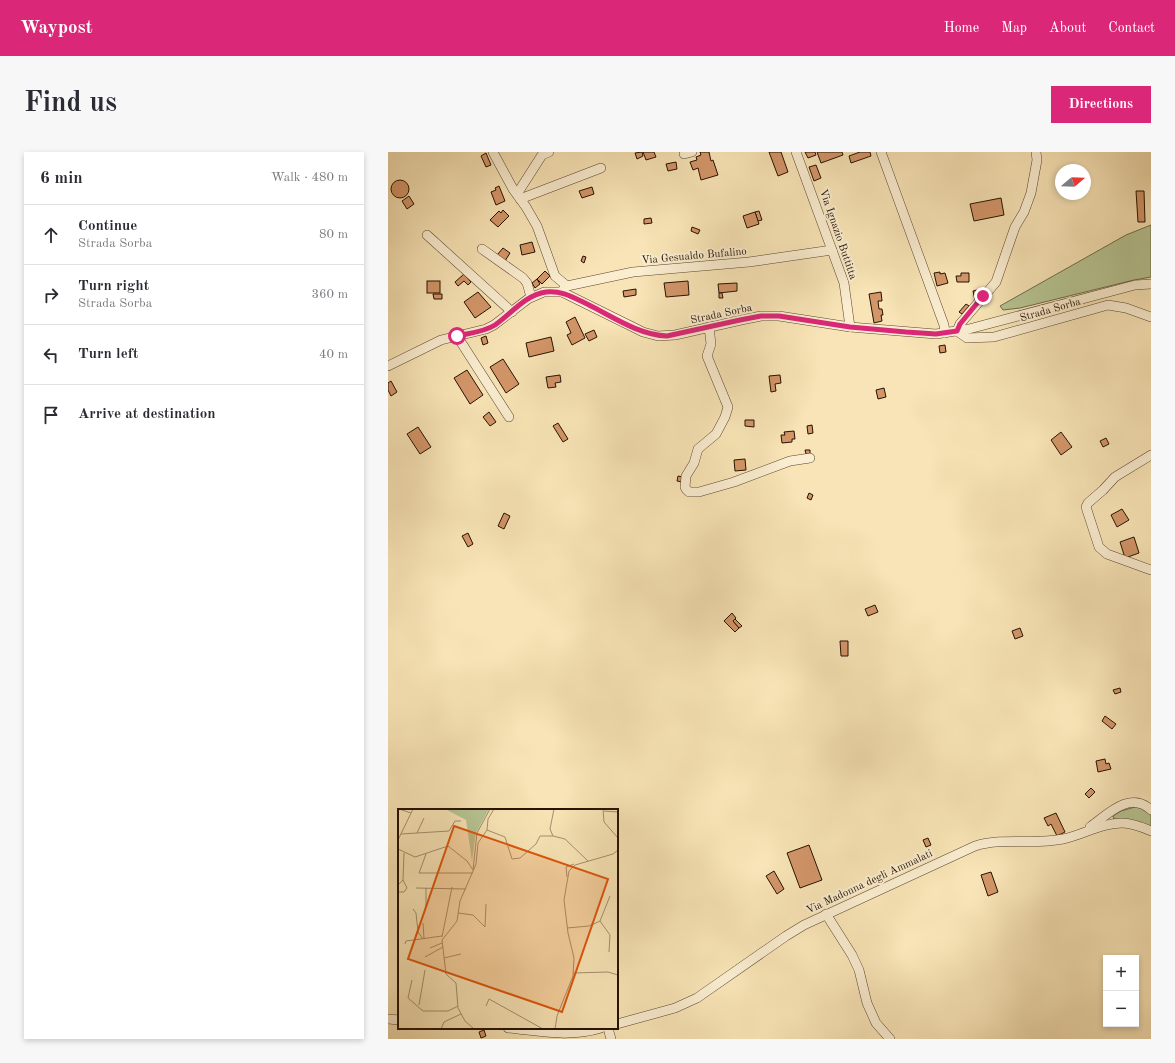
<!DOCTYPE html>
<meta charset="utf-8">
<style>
body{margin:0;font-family:"Old Standard TT",serif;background:#f7f7f7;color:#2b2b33}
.controls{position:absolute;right:12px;bottom:12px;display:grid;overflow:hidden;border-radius:0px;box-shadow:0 2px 6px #0003}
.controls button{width:36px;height:36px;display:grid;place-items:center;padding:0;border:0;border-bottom:1px solid #e1e1e2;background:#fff;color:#2b2b33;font:20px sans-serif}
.compass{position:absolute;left:667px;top:12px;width:36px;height:36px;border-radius:50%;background:#fff;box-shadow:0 2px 6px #0003;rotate:71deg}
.stop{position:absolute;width:12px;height:12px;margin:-9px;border:3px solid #db2777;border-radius:50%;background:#fff}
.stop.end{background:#db2777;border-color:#fff;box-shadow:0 1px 4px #0008}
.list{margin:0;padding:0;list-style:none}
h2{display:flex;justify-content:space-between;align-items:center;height:52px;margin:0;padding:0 16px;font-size:17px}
h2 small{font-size:13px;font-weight:400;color:#7c7c81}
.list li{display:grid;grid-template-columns:26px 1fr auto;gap:12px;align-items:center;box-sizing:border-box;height:60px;padding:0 16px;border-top:1px solid #e1e1e2}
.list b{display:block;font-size:15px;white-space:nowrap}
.list p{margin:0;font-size:13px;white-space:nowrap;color:#7c7c81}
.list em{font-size:13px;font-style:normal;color:#7c7c81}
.icon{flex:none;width:22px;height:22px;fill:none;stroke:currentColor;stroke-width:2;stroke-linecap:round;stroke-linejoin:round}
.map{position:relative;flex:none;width:763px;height:887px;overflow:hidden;border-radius:0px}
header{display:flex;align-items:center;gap:24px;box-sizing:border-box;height:56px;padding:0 20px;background:#db2777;color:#fff}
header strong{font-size:19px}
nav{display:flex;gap:22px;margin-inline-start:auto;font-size:14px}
.intro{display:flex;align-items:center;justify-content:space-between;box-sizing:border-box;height:96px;padding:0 24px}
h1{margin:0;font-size:28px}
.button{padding:10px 18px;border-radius:0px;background:#db2777;color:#fff;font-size:14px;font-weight:700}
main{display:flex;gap:24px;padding:0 24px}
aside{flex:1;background:#fff;border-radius:0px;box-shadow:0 2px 6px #0003}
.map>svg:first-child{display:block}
.green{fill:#b7c593;stroke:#6e6b4a}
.building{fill:#d39669;stroke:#261100}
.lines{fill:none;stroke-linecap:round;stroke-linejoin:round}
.minor-casing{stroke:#5a462e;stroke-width:10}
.minor{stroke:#faedd0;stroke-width:9}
.route{stroke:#db2777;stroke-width:5}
.labels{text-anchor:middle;stroke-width:4;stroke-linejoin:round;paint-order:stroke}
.street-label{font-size:11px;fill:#261100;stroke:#faedd0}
.inset-road{fill:none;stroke:#a4906d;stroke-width:1}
.view{fill:#de550b;fill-opacity:0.15;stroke:#de550b;stroke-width:2}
.inset-edge{fill:none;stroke:#261100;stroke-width:2}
</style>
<header>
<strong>Waypost</strong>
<nav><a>Home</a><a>Map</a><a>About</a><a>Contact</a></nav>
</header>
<div class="intro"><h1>Find us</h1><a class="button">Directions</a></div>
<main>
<aside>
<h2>6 min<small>Walk · 480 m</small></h2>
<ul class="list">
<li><svg class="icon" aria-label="ahead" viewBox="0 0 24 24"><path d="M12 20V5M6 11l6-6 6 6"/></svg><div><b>Continue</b><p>Strada Sorba</p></div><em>80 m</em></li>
<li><svg class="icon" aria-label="right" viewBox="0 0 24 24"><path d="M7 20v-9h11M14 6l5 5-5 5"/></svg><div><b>Turn right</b><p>Strada Sorba</p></div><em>360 m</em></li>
<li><svg class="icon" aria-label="left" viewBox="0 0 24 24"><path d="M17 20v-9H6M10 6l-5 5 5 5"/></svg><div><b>Turn left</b></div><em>40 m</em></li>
<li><svg class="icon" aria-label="arrive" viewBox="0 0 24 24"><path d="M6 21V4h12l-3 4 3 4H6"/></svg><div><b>Arrive at destination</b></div></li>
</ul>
</aside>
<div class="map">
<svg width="763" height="887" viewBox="0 0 763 887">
<rect width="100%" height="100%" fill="#f8e4b6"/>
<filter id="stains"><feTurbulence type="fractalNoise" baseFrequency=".005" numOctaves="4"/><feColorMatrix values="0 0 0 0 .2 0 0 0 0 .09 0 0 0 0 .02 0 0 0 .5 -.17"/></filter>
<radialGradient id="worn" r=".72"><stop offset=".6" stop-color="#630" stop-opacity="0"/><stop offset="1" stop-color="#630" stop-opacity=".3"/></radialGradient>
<!-- green -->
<g class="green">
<polygon points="763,73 763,125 746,128 632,156 615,158 612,154 738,83"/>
<polygon points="747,655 754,656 763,663 763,674 726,667 725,664 733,659"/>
</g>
<!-- building -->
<g class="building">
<polygon points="254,0 255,4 249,7 247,1"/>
<polygon points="255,0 266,0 268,5 258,8"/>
<polygon points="312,0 321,0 323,9 325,8 330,23 313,28 310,16 305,18 302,10 309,8 308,5 313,3"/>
<polygon points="381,0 393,0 400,20 390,24"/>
<polygon points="417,0 427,0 428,3 420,6"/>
<polygon points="429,0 454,0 455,3 433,11"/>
<polygon points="472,0 482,0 483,4 463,11 461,4"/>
<polygon points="98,1 103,13 98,15 93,4"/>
<polygon points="288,10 289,17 280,19 278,12"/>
<polygon points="428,13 433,26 426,29 421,15"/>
<circle cx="12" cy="37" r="9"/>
<polygon points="111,34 117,49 108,53 103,40 108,38 107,36"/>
<polygon points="204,35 206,42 194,46 191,39"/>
<polygon points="748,39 756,39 757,70 750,70"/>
<polygon points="21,44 26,52 19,57 14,49"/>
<polygon points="613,46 616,63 586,69 582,52"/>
<polygon points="115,58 121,64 110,75 102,68 111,59 113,61"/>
<polygon points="371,59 374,68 370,69 367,60"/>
<polygon points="367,60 371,72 359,76 355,64"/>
<polygon points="263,66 264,71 256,72 256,67"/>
<polygon points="304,75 312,78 310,82 303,79"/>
<polygon points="144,90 147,100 134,103 132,93"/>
<polygon points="115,96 122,101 117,109 109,103"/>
<polygon points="195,104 198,105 196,111 193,109"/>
<polygon points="157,119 162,124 154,132 149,127"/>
<polygon points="552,120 552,122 557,121 560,131 549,134 546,121"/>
<polygon points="573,121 581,121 581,130 569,130 568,124 573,124"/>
<polygon points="76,122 83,130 80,133 76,129 70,134 67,130"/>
<polygon points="149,127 152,132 147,136 144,131"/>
<rect x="39" y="129" width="13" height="12"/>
<polygon points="300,129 301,143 278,145 276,131"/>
<polygon points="349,131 349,139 331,141 330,132"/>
<polygon points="248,137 248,143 236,145 235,139"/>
<polygon points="589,138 591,144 587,148 585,139"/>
<polygon points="90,140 103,155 87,166 76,150"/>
<polygon points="493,140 494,149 490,149 491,157 494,157 495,163 493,163 494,169 486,171 481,142"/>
<polygon points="331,141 334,141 335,146 331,146"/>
<polygon points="45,142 54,142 54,147 46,147"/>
<polygon points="578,152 581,154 574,162 571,160"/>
<polygon points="187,165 197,186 184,193 179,183 183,181 178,170"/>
<polygon points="206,178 209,185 201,189 197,182"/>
<polygon points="98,184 100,191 95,193 93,186"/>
<polygon points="163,185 166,199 141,205 138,191"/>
<polygon points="557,193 558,200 552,201 551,194"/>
<polygon points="115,207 131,232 118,241 102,215"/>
<polygon points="79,218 95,243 82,252 66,226"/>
<polygon points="172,223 173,230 167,231 168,235 160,236 158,225"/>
<polygon points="392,223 393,231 387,232 388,239 383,240 381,224"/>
<polygon points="3,229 9,240 3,244 0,238 0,231"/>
<polygon points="496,236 498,245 490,247 488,238"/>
<polygon points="101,260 108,270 102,274 95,265"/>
<polygon points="357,268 366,268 366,275 357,274"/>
<polygon points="170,271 180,287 175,290 165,274"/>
<polygon points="424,273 425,281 420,282 419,274"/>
<polygon points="30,275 43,295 32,302 19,282"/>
<polygon points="406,279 407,287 404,287 404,290 394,291 393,283 397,283 396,280"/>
<polygon points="673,280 684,295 673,303 663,288"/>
<polygon points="718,286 721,292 715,295 712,289"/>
<polygon points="417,298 422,298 422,302 418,302"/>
<polygon points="357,307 358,318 347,319 346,308"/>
<polygon points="290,324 295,325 294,330 289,329"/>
<polygon points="421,341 425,343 423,348 419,346"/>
<polygon points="734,357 741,368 729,375 723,363"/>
<polygon points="116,361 122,364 116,377 110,374"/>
<polygon points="80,381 85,392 80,395 74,384"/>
<polygon points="746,385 751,401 737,406 732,390"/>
<polygon points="487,453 490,460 480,464 477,457"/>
<polygon points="344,461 348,466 345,469 351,476 347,480 336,469"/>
<polygon points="347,467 354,474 351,476 345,469"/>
<polygon points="632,476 635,484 627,487 624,479"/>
<polygon points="452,489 460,489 460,504 453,504"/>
<polygon points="732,536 733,540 727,542 725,538"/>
<polygon points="717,564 728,572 724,577 714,569"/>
<polygon points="717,607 718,612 721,611 723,617 710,620 708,609"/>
<polygon points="703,636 707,640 701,646 697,642"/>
<polygon points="668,661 677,680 669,684 663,672 660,674 656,666"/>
<polygon points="540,686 543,693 538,695 535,688"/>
<polygon points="421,693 434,728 412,736 399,701"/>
<polygon points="386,719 396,737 389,742 378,724"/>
<polygon points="603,720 610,740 600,744 593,723"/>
<polygon points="96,878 98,884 93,886 91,880"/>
</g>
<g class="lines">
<defs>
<g id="minor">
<polyline points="105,0 125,37 138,55 149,74 167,124 179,134"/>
<polyline points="408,0 456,131 462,175"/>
<polyline points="493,0 556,173 557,181"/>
<polyline points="296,2 304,0"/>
<polyline points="129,42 154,3 161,0"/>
<polyline points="132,47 213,16"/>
<polyline points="39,83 124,160"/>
<polyline points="94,97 135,126 139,131 143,145"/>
<polyline points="174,140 176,136 179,134 245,120 361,110 444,98"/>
<polyline points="321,175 323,192 319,204 340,255 337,265 328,282 310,297 306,311 298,324 297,335 298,337 301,340 311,340 346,330 402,309 422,306"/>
<polyline points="569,179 579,186 606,185 720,153 738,156 763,165"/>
<polyline points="569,179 572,172 608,130 627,75 636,60 643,41 649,8 648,0"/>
<polyline points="69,184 121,265"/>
<polyline points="0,214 53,188 98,177 106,173 140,147 156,140 174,140 255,180 270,184 287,183 353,168 373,164 391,164 462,175 548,182 581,177 747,133 763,132"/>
<polyline points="763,303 727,325 715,338 700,351 698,355 711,395 719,402 763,418"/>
<path d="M702,675C719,663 742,638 763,658"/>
<polyline points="438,762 464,803 471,818 479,851 488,871 502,887"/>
<polyline points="0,867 11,868"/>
<path d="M229,872L287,856L309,846L398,784L416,773L587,694C616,685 646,693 675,687C695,683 713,671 734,671C744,671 754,675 763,679"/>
<path d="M120,876C152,879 181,886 213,876"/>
<polyline points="220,876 223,887"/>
</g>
</defs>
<!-- minor casing -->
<use href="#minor" class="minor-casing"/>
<!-- minor -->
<use href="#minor" class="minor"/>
</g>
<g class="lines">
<!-- route -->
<path class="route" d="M69,184C82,181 96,180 107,173C123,162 137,143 158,140C174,138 186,146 201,153C225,165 251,183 279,184L352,168L373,164H391L462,175L518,180L548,182L569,179L572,172L595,144"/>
</g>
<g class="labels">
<!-- street labels -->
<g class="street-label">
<text transform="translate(451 82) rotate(71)" y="4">Via Ignazio Buttitta</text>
<text transform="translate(306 103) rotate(-5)" y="4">Via Gesualdo Bufalino</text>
<text transform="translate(662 157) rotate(-16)" y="4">Strada Sorba</text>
<text transform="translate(333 161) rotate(-12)" y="4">Strada Sorba</text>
<text transform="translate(481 729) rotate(-25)" y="4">Via Madonna degli Ammalati</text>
</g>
</g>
<!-- overview -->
<g transform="translate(10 657)">
<rect width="220" height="220" fill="#f8e4b6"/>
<path d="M47,0H91L78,24L74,52L68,11Z" fill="#b7c593"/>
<path class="inset-road" d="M1,0L13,4M205,0L206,13L220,29M206,2L220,3M89,21L107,28L114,50L122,49L138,35L142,27H155L167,30L190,52M19,24L26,9M3,25L51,22L57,12H63M155,27L152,20L156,0M0,31L15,0M0,40L17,48L50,37L69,52L75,61M28,45L21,64H75M75,61L79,24L92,0M169,68L168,58L176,55M5,71L6,44M0,76L5,71L9,79L6,83H0M18,79L68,80M28,98V79M15,100L18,104L20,123L25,130M60,104L75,106L87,118L88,95M25,114L26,130M169,119L191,117L202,112M44,128L54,78M7,135L8,132L44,127M32,139L44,134M211,143L212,126L202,112L212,87M27,148L45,138M46,149L63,145M175,164L210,163L220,166M14,171L10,189L25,202H50L60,197M21,196L27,161M88,197L91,190L145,220M43,220L46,213L63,205M76,220L67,212L60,199L58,174L48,165L44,131L59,112L62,92L78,55L80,34L89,21L90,10L96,0M157,220L159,207L175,167L176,149L170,124L166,91L171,62L177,56L215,45L220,41"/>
<path class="view" d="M56,17L210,70L164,203L10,150Z"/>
<rect width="220" height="220" class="inset-edge"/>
</g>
<rect width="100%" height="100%" filter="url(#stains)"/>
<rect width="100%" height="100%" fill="url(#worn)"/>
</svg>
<div class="controls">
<button>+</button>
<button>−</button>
</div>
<svg class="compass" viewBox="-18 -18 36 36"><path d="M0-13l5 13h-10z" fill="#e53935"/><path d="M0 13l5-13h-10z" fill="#7c7c81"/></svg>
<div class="stop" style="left:69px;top:184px"></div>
<div class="stop end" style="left:595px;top:144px"></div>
</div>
</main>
